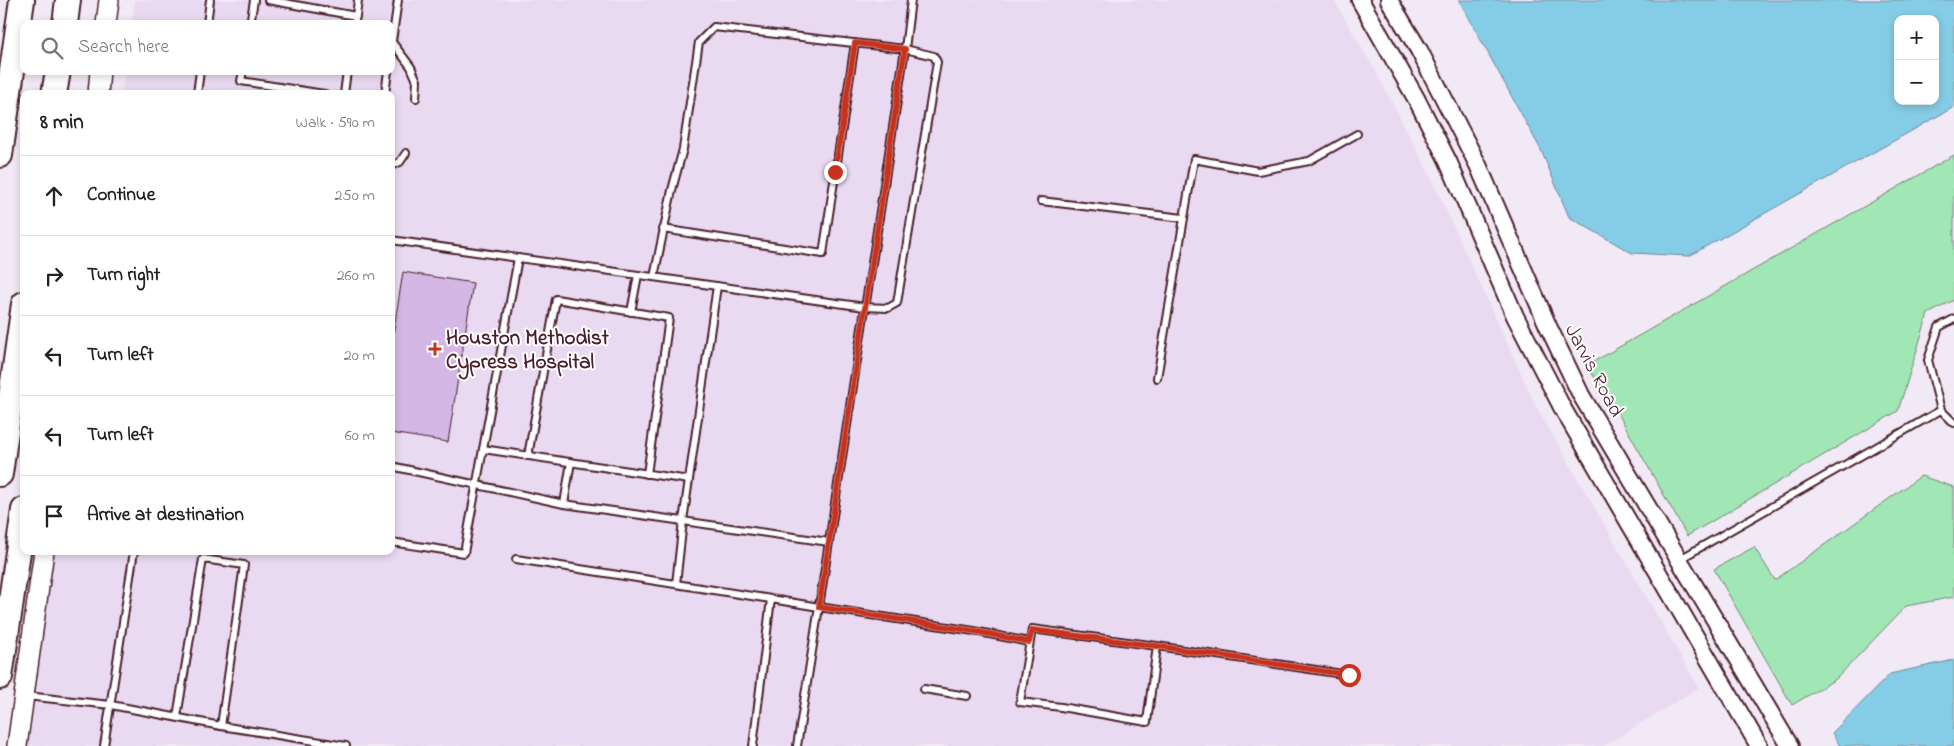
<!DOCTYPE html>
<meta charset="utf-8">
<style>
body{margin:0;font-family:"Indie Flower",sans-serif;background:#f2f2f2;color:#202124}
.controls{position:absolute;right:15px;top:15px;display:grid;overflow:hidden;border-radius:10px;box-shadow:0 2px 8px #0003}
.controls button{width:45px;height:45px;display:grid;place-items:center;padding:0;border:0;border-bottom:1px solid #e0e0e0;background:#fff;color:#202124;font:25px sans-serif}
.stop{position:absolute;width:15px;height:15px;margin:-11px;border:4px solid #c8321e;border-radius:50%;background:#fff}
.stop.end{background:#c8321e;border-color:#fff;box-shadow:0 1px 5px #0008}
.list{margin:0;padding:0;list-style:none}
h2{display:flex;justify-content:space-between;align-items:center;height:65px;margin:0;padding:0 20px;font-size:21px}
h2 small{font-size:16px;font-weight:400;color:#757577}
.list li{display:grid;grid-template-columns:32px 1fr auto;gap:15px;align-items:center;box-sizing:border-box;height:80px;padding:0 20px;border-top:1px solid #e0e0e0}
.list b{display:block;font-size:19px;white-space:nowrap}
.list em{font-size:16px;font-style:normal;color:#757577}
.icon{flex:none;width:28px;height:28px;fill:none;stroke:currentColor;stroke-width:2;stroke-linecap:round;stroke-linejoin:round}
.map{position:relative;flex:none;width:1954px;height:746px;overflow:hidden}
.search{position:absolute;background:#fff;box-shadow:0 2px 8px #0003;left:20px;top:20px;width:375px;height:55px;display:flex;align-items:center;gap:12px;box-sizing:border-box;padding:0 18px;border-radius:10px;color:#757577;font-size:19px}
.panel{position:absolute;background:#fff;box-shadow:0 2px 8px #0003;left:20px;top:90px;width:375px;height:465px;border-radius:10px}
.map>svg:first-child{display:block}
.built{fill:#e9daf2}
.green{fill:#a0e7b5;stroke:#758370}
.water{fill:#85cde6;stroke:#6d879b;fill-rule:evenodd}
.building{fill:#d4b7e5;stroke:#4a1f2b}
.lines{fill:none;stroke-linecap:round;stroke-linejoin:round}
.service-casing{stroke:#4a1f2b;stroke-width:10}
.tertiary-casing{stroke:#4a1f2b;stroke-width:20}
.secondary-casing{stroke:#4a1f2b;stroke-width:22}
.motorway-casing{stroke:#4a1f2b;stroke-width:28}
.service{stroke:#fff;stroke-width:6}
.tertiary{stroke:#fff;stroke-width:16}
.secondary{stroke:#fff;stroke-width:19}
.motorway{stroke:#fff;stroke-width:24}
.route{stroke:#c8321e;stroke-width:6}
.poi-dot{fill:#c8321e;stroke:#fff;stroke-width:2}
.labels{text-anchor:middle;stroke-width:4;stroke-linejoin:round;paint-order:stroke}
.poi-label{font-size:21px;font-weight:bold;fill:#4a1f2b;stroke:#fff;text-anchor:start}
.street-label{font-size:21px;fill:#4a1f2b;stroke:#fff}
</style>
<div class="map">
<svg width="1954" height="746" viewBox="0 0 1954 746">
<rect width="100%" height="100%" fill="#f2e9f7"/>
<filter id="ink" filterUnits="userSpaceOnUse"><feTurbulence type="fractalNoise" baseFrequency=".02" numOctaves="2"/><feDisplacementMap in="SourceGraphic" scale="10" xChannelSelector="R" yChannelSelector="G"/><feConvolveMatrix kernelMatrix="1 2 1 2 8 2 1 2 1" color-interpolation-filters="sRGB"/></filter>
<g filter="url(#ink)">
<!-- built -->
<polygon class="built" points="135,0 1334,0 1376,72 1428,171 1537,408 1699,688 1604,746 24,746 53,551 391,551 391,94 121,94 125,71 391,71 391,24 132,24"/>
<!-- green -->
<g class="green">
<polygon points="1954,155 1954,300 1928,314 1898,411 1687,536 1606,392 1586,366"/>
<polygon points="1921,476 1954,487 1954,597 1906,606 1836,679 1792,705 1714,569 1754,547 1775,580"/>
</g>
<!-- water -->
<g class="water">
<path d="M1459,0H1954V107L1689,256L1632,253L1569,217L1541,150ZM1898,19H1935V101H1898Z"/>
<polygon points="1954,660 1954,746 1840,746 1832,733 1890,674"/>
</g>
<!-- building -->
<polygon class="building" points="403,272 473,283 448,442 391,433 391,348"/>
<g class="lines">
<defs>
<g id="service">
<polyline points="268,0 356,16 354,24"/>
<polyline points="356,16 358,0"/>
<polyline points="207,24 210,0"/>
<polyline points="250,24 254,0"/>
<polyline points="392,42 411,67 417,81 416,98"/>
<polyline points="391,48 398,0"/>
<polyline points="243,71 241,81 324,94"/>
<polyline points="197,94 200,71"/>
<polyline points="344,94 347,71"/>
<polyline points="385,94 388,71"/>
<polyline points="391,166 400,162 406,153"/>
<polyline points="1041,201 1183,218"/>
<polyline points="663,229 823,254 855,43"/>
<path d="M391,240L865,307L888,308L897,303L937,62L934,56L905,49C876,235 848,421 819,607L771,599L753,746"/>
<polyline points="654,277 672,190 683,149 699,42 714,27 905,49 911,0"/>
<polyline points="631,312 638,275"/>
<polyline points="1954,319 1939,327 1928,360 1941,410 1954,423"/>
<polyline points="1157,378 1194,159 1258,171 1309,161 1357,134"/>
<polyline points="483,449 689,480"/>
<polyline points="528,456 556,299 669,318 647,474"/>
<polyline points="391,466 564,504 829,542"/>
<polyline points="564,504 571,462"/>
<polyline points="391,542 464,553 518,258"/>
<polyline points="516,559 771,599"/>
<polyline points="1680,559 1941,410"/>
<polyline points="676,584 683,521 717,286"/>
<polyline points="1157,646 1147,722 1061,707 1020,702 1032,629 1157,646 1349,675"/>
<polyline points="924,689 967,696"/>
<polyline points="26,696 111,705 221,726 346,746"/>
<polyline points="177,717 203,559 244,565 221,726"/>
<polyline points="104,746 134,551"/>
<polyline points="797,746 819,607 974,631 1029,642"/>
</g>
<g id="tertiary">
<polyline points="1360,0 1417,100 1448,161 1515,316 1563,409 1759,746"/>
<polyline points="1389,0 1419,50 1478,165 1548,326 1581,395 1790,746"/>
</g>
<g id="secondary">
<polyline points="106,24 109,0"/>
<polyline points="98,94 100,71"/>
<polyline points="17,746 44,551"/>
</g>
<g id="motorway">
<polyline points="65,24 68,0"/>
<polyline points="54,94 58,71"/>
<polyline points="0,155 22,0"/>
<polyline points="0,474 24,304"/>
<polyline points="0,677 24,510"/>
</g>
</defs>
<!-- service casing -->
<use href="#service" class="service-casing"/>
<!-- tertiary casing -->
<use href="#tertiary" class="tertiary-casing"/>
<!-- secondary casing -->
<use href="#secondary" class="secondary-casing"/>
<!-- motorway casing -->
<use href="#motorway" class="motorway-casing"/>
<!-- service -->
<use href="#service" class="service"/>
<!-- tertiary -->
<use href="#tertiary" class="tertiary"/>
<!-- secondary -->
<use href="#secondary" class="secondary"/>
<!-- motorway -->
<use href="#motorway" class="motorway"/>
</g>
</g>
<g class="lines" filter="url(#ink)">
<!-- route -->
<polyline class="route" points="835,172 855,43 905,49 819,607 974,631 1029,642 1032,630 1157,646 1349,675"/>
</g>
<!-- markers -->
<path class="poi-dot" d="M432.5 341.5h5v5h5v5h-5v5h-5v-5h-5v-5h5z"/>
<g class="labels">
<!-- poi labels -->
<g class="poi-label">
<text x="446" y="344">Houston Methodist<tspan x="446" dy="24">Cypress Hospital</tspan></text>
</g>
<!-- street labels -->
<g class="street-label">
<text transform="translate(1595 370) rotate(62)" y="7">Jarvis Road</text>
</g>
</g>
</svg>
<div class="controls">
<button>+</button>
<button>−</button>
</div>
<div class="stop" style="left:1349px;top:675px"></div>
<div class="stop end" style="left:835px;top:172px"></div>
<div class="search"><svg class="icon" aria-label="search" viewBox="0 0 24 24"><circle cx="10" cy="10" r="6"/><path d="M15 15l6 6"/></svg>Search here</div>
<section class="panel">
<h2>8 min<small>Walk · 590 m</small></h2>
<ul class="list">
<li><svg class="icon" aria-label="ahead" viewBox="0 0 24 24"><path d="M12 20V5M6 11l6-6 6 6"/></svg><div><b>Continue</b></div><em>250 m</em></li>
<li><svg class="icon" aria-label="right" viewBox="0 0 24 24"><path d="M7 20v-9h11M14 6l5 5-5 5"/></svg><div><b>Turn right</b></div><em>260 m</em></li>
<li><svg class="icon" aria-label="left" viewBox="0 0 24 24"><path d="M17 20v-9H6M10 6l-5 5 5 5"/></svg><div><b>Turn left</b></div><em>20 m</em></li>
<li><svg class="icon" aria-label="left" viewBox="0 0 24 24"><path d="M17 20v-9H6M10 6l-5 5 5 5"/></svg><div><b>Turn left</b></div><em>60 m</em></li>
<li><svg class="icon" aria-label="arrive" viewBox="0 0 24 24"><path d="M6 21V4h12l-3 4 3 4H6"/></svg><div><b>Arrive at destination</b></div></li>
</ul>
</section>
</div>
